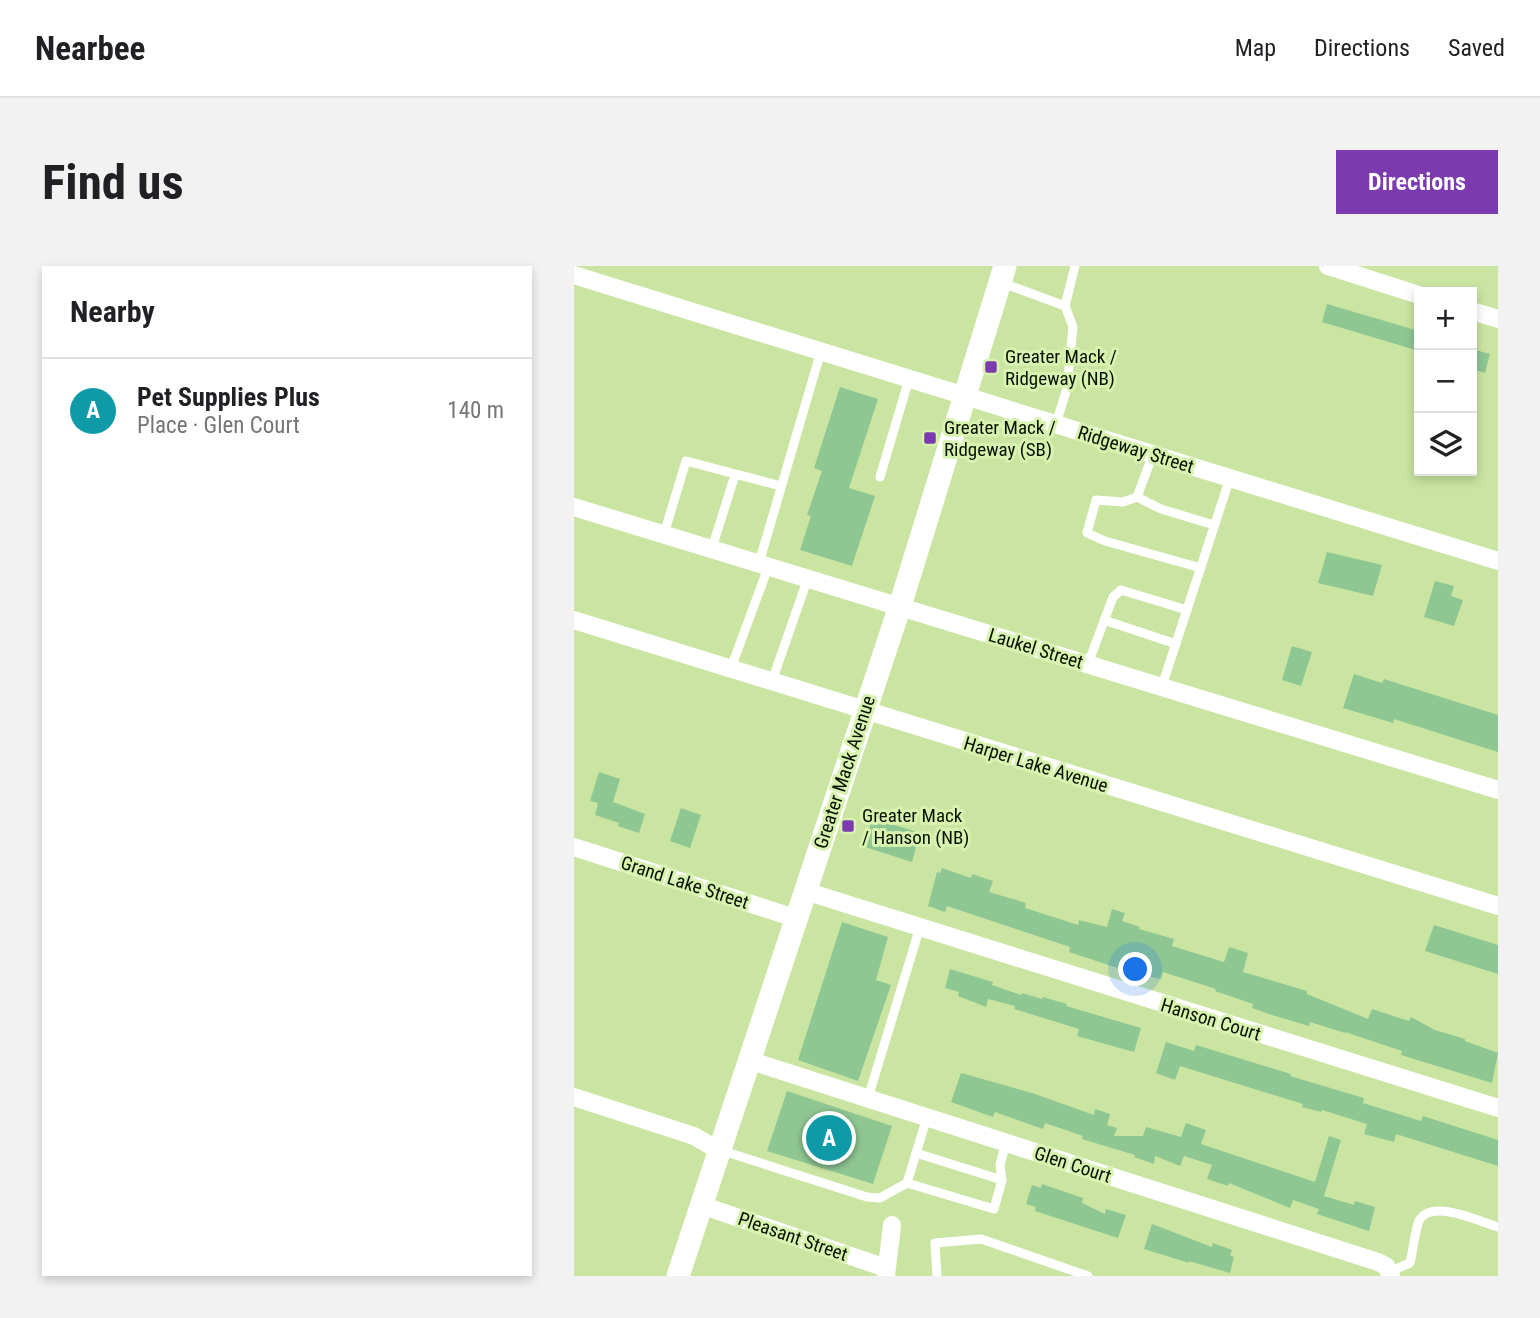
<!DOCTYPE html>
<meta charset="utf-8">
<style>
body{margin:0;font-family:"Roboto Condensed",sans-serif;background:#f2f2f2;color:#202124}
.controls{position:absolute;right:21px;top:21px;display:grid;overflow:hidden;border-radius:0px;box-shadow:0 4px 10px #0003}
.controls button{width:63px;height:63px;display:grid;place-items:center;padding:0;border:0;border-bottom:2px solid #e0e0e0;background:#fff;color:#202124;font:35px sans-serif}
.you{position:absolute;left:562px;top:704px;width:24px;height:24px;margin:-18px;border:5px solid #fff;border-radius:50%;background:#1a73e8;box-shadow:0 0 0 10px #1a73e833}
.badge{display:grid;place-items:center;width:46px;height:46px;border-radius:50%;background:#7b3baf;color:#fff;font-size:23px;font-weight:700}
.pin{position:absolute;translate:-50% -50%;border:4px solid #fff;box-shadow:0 2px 7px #0006}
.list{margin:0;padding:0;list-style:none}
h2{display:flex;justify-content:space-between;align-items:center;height:91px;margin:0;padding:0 28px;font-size:30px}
h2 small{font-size:23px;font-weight:400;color:#757577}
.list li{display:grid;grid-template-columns:46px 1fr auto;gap:21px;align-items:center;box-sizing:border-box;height:105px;padding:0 28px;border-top:2px solid #e0e0e0}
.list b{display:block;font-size:26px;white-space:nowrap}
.list p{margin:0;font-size:23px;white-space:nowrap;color:#757577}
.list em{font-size:23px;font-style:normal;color:#757577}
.icon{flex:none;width:38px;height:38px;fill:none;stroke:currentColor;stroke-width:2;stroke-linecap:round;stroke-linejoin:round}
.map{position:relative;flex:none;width:924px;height:1010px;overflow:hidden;border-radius:0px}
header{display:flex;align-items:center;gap:42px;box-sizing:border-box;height:98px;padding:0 35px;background:#fff;border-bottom:2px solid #e0e0e0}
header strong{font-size:33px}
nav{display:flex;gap:38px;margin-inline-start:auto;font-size:24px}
.intro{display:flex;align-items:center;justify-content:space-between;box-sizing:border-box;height:168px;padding:0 42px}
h1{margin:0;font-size:49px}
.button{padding:18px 32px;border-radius:0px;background:#7b3baf;color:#fff;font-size:24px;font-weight:700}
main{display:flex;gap:42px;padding:0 42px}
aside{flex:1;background:#fff;border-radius:0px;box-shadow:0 4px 10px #0003}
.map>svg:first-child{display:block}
.building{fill:#8fc793}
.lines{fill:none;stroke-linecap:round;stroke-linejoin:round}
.service{stroke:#fff;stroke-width:9}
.minor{stroke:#fff;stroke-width:18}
.tertiary{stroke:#fff;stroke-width:23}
.poi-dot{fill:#7b3baf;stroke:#d7f3af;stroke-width:2.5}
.labels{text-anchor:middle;stroke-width:6;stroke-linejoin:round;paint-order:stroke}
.poi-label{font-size:19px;fill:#091100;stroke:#d7f3af;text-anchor:start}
.street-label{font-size:19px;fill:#091100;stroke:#d7f3af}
</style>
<header>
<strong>Nearbee</strong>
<nav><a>Map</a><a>Directions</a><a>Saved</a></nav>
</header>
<div class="intro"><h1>Find us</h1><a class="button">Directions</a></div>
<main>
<aside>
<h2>Nearby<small></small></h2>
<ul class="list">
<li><span class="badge" style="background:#0f9aa8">A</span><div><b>Pet Supplies Plus</b><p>Place · Glen Court</p></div><em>140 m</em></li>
</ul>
</aside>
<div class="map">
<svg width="924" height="1010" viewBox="0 0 924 1010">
<rect width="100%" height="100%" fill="#cae5a2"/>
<!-- building -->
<g class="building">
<polygon points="753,38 845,65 845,85 748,56"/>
<polygon points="898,83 916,88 911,107 898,103"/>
<polygon points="266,121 304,133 275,222 301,230 278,300 226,284 237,250 233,249 248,205 240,202"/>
<polygon points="753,286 808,299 799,330 744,317"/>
<polygon points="861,315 880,320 877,330 889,334 880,360 850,351"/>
<polygon points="718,380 738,386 727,420 708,414"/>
<polygon points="780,408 808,417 810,413 924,449 924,486 820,453 819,457 769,442"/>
<polygon points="25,506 46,513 39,536 71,548 65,567 44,560 45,557 21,549 24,537 16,535"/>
<polygon points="107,542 127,549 116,582 96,575"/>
<polygon points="299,552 346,567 338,596 288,580"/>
<polygon points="368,602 397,612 398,608 419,615 415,626 452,637 451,642 504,659 505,654 533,661 538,643 551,647 548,655 566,661 565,663 600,673 598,680 650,696 655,681 674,687 669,706 733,725 733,728 794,753 798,743 835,755 837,751 861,764 891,773 891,775 924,787 918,817 827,789 828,785 771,766 771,767 736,756 735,760 698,749 678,742 679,738 641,725 642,723 589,706 587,713 559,707 495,686 496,681 373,640 371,646 354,640 363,606 366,607"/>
<polygon points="268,656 314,671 302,714 317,719 284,815 224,794"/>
<polygon points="860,659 924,679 924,708 851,685"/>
<polygon points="376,703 419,716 418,719 447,729 448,727 468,733 469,731 493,738 492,740 567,762 560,786 503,770 505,763 440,743 441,740 414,733 412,741 384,730 385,726 371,722"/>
<polygon points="592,776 620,785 622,779 717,808 716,810 790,832 789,837 847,855 849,850 924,874 924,900 822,868 820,876 790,868 793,858 748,844 747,846 728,841 729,838 606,800 601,814 582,807"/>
<polygon points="387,807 458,827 520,849 521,843 536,848 533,859 543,862 540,870 569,870 572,861 607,871 612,857 632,864 627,878 741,916 755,870 767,874 750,930 780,939 781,935 801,941 795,965 743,948 745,943 719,934 716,942 655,917 654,920 633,913 638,899 610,890 606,900 581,890 580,898 560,891 561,889 508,873 509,870 471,857 469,863 421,846 419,851 377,836"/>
<polygon points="213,825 318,860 299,918 193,885"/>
<polygon points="468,918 509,932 508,937 531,948 532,943 552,949 544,972 461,945 462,941 452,938 458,919 467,922"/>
<polygon points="578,958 638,981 639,977 658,984 656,989 660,991 656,1007 615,995 615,997 570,983"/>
</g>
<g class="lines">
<!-- service -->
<g class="service">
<polyline points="426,16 491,40 501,0"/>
<polyline points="482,158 493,122 499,61 491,40"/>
<polyline points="579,188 563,231 549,236 522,234 513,267 531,275 627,302"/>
<polyline points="306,211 335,113"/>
<polyline points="563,231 587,243 640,259"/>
<polyline points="90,268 112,195 207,220"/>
<polyline points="138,282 161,209"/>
<polyline points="185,297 247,85"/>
<polyline points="530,354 602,378"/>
<polyline points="514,398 539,331 547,324 613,344"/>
<polyline points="157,402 195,299"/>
<polyline points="198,415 234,312"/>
<polyline points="588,420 656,212"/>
<polyline points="294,832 346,661"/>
<polyline points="146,884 293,931 306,932 333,917 420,943 428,914 426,899 432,876"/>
<polyline points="342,887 428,914"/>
<polyline points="333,917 353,851"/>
<path d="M817,1005L836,997C839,986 841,962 846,953C860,933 906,956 924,961"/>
<polyline points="363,1010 361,977 407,973 514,1010"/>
</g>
<!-- minor -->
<g class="minor">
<polyline points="754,0 845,29"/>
<polyline points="0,9 924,295"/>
<polyline points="898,45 924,53"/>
<polyline points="0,241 924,524"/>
<polyline points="0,354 924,640"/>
<polyline points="0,581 221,652"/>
<polyline points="231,625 924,842"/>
<polyline points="174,794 804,996 812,1000 817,1010"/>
<polyline points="0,831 120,870 144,884"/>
<polyline points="127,939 312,1002"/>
<polyline points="312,1010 318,959"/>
</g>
<!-- tertiary -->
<polyline class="tertiary" points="104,1010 326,340 431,0"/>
</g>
<!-- markers -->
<g class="poi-dot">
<rect x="410" y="94" width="14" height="14" rx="3.5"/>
<rect x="349" y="165" width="14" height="14" rx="3.5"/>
<rect x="267" y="553" width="14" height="14" rx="3.5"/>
</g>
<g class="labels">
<!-- poi labels -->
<g class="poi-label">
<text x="431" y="97">Greater Mack /<tspan x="431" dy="22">Ridgeway (NB)</tspan></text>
<text x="370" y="168">Greater Mack /<tspan x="370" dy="22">Ridgeway (SB)</tspan></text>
<text x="288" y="556">Greater Mack<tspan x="288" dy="22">/ Hanson (NB)</tspan></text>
</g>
<!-- street labels -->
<g class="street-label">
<text transform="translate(562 183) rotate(17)" y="7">Ridgeway Street</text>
<text transform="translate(462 382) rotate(17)" y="7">Laukel Street</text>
<text transform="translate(462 498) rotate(17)" y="7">Harper Lake Avenue</text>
<text transform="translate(270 506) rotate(-72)" y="7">Greater Mack Avenue</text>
<text transform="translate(111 616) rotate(18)" y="7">Grand Lake Street</text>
<text transform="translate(637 753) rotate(17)" y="7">Hanson Court</text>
<text transform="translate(499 898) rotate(18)" y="7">Glen Court</text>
<text transform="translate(219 970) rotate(19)" y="7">Pleasant Street</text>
</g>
</g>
</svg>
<div class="controls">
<button>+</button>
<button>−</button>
<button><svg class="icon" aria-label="layers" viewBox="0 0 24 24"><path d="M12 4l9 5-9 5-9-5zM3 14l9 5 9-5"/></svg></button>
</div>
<div class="you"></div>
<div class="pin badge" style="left:255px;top:872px;background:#0f9aa8">A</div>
</div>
</main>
